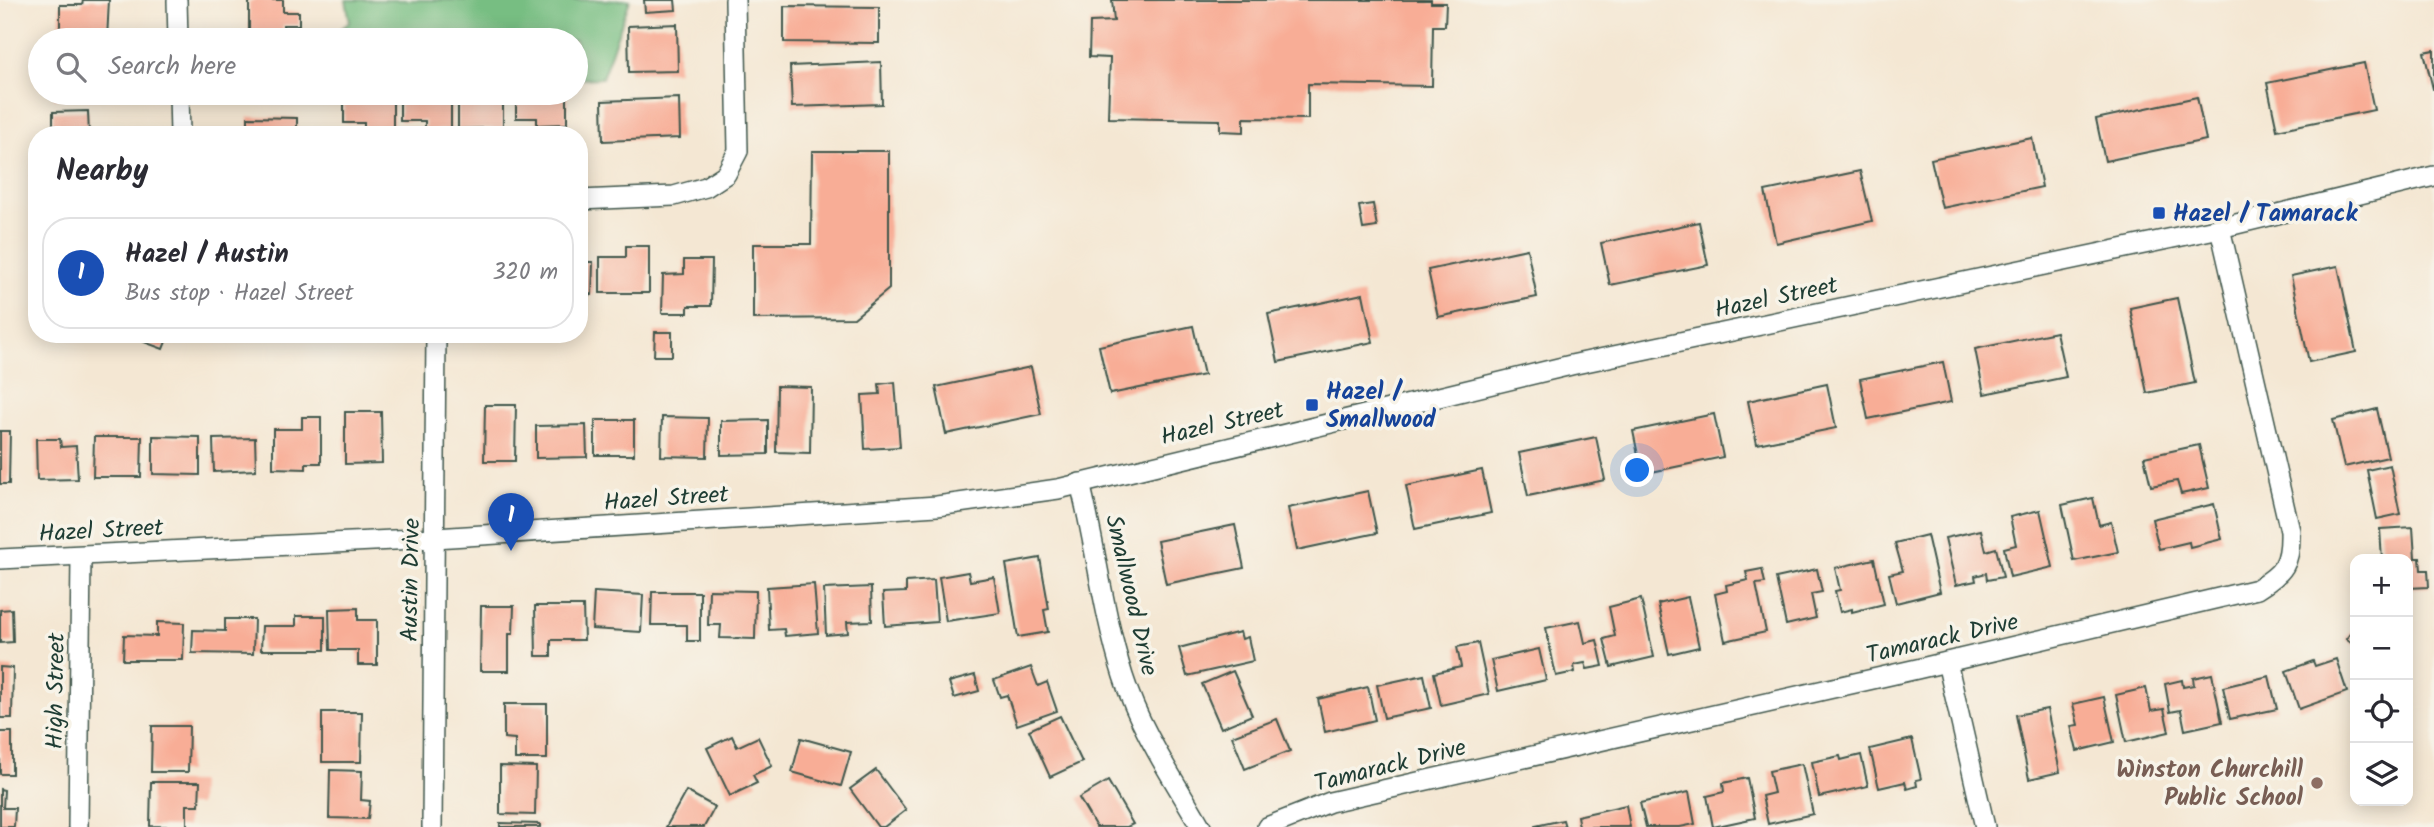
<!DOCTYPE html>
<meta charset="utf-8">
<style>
body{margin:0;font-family:Kalam,sans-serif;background:#f7f7f7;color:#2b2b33}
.controls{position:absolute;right:21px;bottom:21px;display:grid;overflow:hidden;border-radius:14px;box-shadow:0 4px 18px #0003}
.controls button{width:63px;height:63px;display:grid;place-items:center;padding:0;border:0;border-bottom:2px solid #e1e1e2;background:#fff;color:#2b2b33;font:35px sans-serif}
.you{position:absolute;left:1638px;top:471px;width:24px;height:24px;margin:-18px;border:5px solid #fff;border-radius:50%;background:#1a73e8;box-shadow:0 0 0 10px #1a73e833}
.badge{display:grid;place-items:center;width:46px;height:46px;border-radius:50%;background:#ea580c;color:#fff;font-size:23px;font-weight:700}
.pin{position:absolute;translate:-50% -58px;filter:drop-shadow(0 2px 4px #0008)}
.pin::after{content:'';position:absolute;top:37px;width:24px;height:21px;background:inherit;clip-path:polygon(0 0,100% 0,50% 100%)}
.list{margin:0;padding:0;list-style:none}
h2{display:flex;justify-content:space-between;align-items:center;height:91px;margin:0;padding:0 28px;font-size:30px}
h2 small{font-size:23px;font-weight:400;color:#7c7c81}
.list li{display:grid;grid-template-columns:46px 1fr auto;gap:21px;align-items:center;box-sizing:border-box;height:112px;margin:0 14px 14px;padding:0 14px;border:2px solid #e1e1e2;border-radius:28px}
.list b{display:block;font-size:26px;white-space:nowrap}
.list p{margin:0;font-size:23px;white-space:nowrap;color:#7c7c81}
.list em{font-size:23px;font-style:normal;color:#7c7c81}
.icon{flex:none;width:38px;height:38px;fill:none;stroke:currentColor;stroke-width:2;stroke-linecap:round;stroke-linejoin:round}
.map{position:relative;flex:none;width:2434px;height:827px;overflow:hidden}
.search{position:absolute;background:#fff;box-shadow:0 4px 18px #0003;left:28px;top:28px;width:560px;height:77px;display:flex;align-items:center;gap:18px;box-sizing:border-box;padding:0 24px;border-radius:38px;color:#7c7c81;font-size:26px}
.panel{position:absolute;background:#fff;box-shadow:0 4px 18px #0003;left:28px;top:126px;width:560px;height:217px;border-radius:28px}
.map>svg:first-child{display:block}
.forest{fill:#77be82;stroke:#4b7e5b;stroke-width:2}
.building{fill:#f8ad96}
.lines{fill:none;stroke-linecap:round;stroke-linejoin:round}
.street-casing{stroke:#3f564c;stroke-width:22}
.street{stroke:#fff;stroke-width:19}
.transit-dot{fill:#1a4fb4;stroke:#f7f3e8;stroke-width:2.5}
.education-dot{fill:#8d6e63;stroke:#f7f3e8;stroke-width:2.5}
.labels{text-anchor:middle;stroke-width:7;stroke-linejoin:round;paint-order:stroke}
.transit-label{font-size:24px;font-weight:bold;fill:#164399;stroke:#f7f3e8;text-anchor:start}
.street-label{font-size:24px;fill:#1f3d34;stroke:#f7f3e8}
.education-label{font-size:24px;font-weight:bold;fill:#785e54;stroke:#f7f3e8;text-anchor:end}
</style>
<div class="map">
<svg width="2434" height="827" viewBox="0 0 2434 827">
<rect width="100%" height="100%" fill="#f7f3e8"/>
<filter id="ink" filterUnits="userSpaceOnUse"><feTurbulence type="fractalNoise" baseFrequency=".0143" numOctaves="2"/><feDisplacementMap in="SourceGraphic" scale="14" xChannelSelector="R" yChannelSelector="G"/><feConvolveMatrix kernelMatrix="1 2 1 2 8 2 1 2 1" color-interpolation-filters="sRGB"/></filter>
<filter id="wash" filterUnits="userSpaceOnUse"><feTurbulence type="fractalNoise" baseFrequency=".00686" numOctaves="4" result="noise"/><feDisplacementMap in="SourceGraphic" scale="28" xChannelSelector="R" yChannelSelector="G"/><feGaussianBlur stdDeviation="1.57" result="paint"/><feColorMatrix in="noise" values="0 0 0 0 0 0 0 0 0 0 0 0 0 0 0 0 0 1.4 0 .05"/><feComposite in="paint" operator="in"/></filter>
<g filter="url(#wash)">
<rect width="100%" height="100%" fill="#f4e7d3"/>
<!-- forest -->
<polygon class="forest" points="346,0 630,0 602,78 576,79 576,40 326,40 350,22"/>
<g id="blocks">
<!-- building -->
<g class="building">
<polygon points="83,0 109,0 107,39 60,38 60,5 82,5"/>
<polygon points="254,0 283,0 283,12 299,12 299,25 283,25 283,33 249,33 249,2"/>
<polygon points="644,0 675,0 676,10 645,12"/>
<polygon points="1112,0 1431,0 1431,3 1446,3 1445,26 1433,26 1432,86 1308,84 1308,119 1244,118 1244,132 1220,131 1220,120 1108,118 1110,58 1089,57 1090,22 1114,21"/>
<polygon points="784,6 879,7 879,43 784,42"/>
<polygon points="677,24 678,71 629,72 628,26"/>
<polygon points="2434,50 2434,89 2433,89 2424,52"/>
<polygon points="881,62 882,104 792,107 790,66"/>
<polygon points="2364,63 2374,110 2277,130 2267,83"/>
<polygon points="53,93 107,93 107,99 53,98"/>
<polygon points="344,93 393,93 393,132 364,132 364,123 344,123"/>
<polygon points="503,93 503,128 458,129 458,94"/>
<polygon points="516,93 567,93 567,124 537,125 537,118 516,118"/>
<polygon points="400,94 451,94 451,130 425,130 425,121 400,121"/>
<polygon points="2197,97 2206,140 2105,161 2096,119"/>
<polygon points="679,98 680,138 603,141 602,101"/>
<polygon points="88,111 89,135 53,135 53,112"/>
<polygon points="248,117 297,118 297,135 248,135"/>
<polygon points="2032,138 2042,187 1942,208 1931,159"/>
<polygon points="812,151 889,151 889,289 854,318 753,319 753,244 811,244"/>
<polygon points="1860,171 1872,221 1776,243 1765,191"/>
<polygon points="31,177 37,177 37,191 33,192"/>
<polygon points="1373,204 1377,227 1363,229 1359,206"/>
<polygon points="1699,222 1708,265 1610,285 1601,243"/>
<polygon points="626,246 649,246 649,293 600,293 600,257 626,257"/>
<polygon points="1527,249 1537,297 1438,317 1428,270"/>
<polygon points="684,260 712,260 711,306 688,306 688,313 662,313 663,275 684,274"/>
<polygon points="579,262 593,262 592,295 579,295"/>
<polygon points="2338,266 2356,352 2309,362 2291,276"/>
<polygon points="1363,294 1373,342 1278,362 1268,314"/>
<polygon points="2177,298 2195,383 2147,393 2130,308"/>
<polygon points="1193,326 1204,375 1110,394 1099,346"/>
<polygon points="655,332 672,332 672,356 654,356"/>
<polygon points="2056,332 2066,377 1984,394 1975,349"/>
<polygon points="147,334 169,334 163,349 144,342"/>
<polygon points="1943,362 1951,402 1868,419 1860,379"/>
<polygon points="1031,367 1041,414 946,434 936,387"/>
<polygon points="895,382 900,447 865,449 862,395 880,394 879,384"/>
<polygon points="1827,384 1836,428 1757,444 1748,401"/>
<polygon points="777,386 811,387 810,453 776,452"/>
<polygon points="485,405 516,405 515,461 484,461"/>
<polygon points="2377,409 2388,457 2344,467 2333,420"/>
<polygon points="345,412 381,412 382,463 345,464"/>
<polygon points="1714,414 1723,457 1642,474 1633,431"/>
<polygon points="302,417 321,417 321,463 306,463 306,469 273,468 273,429 302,429"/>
<polygon points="662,417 708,418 707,457 661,456"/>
<rect x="595" y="420" width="39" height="35"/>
<polygon points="768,420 768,454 721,455 721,421"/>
<polygon points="586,425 587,457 536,458 536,426"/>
<polygon points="0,431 10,431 9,484 0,484"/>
<polygon points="153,436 200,437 200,475 153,474"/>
<polygon points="94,437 142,437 141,477 93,477"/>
<polygon points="1596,437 1605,480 1528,496 1519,453"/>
<polygon points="255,438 256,470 214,472 213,439"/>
<polygon points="36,439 60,439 61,447 76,446 78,479 37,480"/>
<polygon points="2199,445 2209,488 2181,494 2177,481 2151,486 2144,457"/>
<polygon points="2390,465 2400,514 2377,519 2367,470"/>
<polygon points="1482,470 1491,513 1415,529 1406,486"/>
<polygon points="1368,491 1377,533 1297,550 1288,508"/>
<polygon points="2093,498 2099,525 2111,522 2118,552 2074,561 2062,505"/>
<polygon points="2214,504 2222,539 2190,547 2189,542 2159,549 2152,519"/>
<polygon points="2040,510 2053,567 2010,577 2004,548 2016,545 2010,517"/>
<polygon points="1235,525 1244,568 1166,584 1157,541"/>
<polygon points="2413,527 2415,558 2420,558 2421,570 2428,570 2429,587 2408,588 2408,559 2382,559 2380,529"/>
<polygon points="1981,530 1986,551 1996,548 2003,577 1987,580 1986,573 1975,576 1976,581 1956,585 1945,538"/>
<polygon points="1927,535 1940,592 1896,603 1889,574 1903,571 1895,543"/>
<polygon points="1040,558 1049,609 1044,610 1048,632 1018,637 1006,564"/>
<polygon points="1874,559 1884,604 1852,612 1852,609 1840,612 1835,591 1840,590 1835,568"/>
<polygon points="1762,569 1765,583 1756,584 1766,632 1725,641 1715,594 1727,591 1726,585 1748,580 1746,572"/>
<polygon points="1817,569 1822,592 1811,594 1816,618 1786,625 1776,578"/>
<polygon points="968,572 970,581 994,577 1000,613 946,621 939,577"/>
<polygon points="934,580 937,622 885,626 883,593 906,592 906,582"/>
<polygon points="814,584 818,633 785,636 784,629 769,630 767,587"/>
<polygon points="871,587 872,621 847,622 848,633 826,635 824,589"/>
<polygon points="709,590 756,591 755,639 720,638 721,625 708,625"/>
<polygon points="594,592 643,595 641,632 592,629"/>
<polygon points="652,592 700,592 700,641 687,641 687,625 651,625"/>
<polygon points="1688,597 1699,647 1669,654 1658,604"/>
<polygon points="1641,599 1654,657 1611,667 1604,639 1615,636 1609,607"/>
<polygon points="481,606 514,606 513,634 509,634 509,671 480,671"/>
<polygon points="535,606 583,606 584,640 551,640 551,656 536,656"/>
<polygon points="358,608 358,620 377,620 377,665 358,665 358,650 330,650 329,609"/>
<polygon points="12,609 13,642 0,643 0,610"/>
<polygon points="296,616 325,616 325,650 261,650 262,626 296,626"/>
<polygon points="225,619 254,619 253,654 192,653 193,630 225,631"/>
<polygon points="1580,621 1585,643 1597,640 1603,666 1587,669 1585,663 1574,665 1575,672 1556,676 1546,628"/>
<polygon points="157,622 184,623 183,660 123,660 124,635 157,636"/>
<polygon points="2355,627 2355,646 2346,639"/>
<polygon points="1240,632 1242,639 1248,637 1253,661 1187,676 1179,648"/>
<polygon points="1478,643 1489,694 1441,705 1434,673 1461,667 1457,647"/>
<polygon points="1539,649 1546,680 1498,691 1491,660"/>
<polygon points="2336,659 2347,692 2299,709 2286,671 2313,661 2315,666"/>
<polygon points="0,667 13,668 12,718 0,718"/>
<polygon points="1031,667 1038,686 1047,682 1057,711 1017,725 1007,695 1000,697 994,680"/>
<polygon points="1233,671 1252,715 1221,728 1202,684"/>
<polygon points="2212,674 2222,722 2185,730 2181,710 2170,712 2165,684 2182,680 2183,687 2194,685 2193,678"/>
<polygon points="975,675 979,691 954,698 949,682"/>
<polygon points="1424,675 1431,708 1384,718 1377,685"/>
<polygon points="2269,676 2277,709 2230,719 2223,687"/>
<polygon points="1368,687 1375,720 1325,732 1318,699"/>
<polygon points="2146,688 2151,711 2164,709 2169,732 2126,742 2116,695"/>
<polygon points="2104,697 2114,742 2077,751 2071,726 2078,725 2073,704"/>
<polygon points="504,704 547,704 547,759 515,759 515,739 504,738"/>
<polygon points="2047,709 2060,772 2029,779 2016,715"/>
<polygon points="322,712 362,712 361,762 322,762"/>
<polygon points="1060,716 1082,762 1050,777 1029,730"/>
<polygon points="1277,719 1290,751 1245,769 1232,736"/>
<polygon points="152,726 189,726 188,772 151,772"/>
<rect x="0" y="732" width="12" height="42"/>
<polygon points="732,736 737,747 758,737 772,766 753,775 757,783 730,796 707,748"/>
<polygon points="801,738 851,752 841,786 792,772"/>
<polygon points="1912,739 1921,779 1916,780 1917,786 1907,789 1905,782 1879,788 1870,749"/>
<polygon points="1861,755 1868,786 1819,797 1812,762 1840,756 1841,760"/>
<polygon points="1802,764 1813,814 1768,824 1762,796 1774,793 1769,771"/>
<polygon points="500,766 536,767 535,815 500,814"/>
<polygon points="330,770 362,771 361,800 370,801 368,819 329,818"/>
<polygon points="876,770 906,810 884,827 878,827 850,789"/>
<polygon points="1747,778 1755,818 1713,827 1707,796 1724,792 1723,783"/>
<polygon points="1108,781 1133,824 1127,827 1096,827 1079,798"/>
<polygon points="151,782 200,782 199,805 187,805 187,827 150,826"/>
<polygon points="0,789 4,790 3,808 15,808 14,827 0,827"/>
<polygon points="686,791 715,807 704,827 666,827"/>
<polygon points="1689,792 1695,824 1680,827 1646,827 1640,803"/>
<polygon points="1626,805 1630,827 1579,827 1577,816"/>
<polygon points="1563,820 1565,827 1535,827 1535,826"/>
<polygon points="500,823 540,824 540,827 500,827"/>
</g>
</g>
</g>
<g filter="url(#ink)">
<use href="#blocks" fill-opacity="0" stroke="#3f564c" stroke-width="2"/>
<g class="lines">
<defs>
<g id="street">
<polyline points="177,0 178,40"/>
<polyline points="179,93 180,135"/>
<polyline points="579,200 674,196 706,187 726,174 738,151 735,0"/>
<path d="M1080,483C1096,547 1103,613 1123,676C1140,730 1173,778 1201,827"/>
<polyline points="0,559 435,538 937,506 1058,489 1571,365 2220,228 2434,176"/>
<polyline points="1947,662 1985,827"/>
<polyline points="78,827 81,556"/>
<polyline points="432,827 436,334"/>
<path d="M1267,827L1330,802L1917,669L2257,589C2284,573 2291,563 2290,531L2220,228"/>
</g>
</defs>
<!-- street casing -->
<use href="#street" class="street-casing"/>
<!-- street -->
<use href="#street" class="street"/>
</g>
</g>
<!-- markers -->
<g class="transit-dot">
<rect x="2152" y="206" width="14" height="14" rx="3.5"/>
<rect x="1305" y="398" width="14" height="14" rx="3.5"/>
</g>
<circle class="education-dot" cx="2317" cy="783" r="7"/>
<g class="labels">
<!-- transit labels -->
<g class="transit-label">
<text x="2173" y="221">Hazel / Tamarack</text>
<text x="1326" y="399">Hazel /<tspan x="1326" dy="28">Smallwood</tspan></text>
</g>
<!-- street labels -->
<g class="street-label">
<text transform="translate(1776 297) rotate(-12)" y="8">Hazel Street</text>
<text transform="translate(1222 423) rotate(-13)" y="8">Hazel Street</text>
<text transform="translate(666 498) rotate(-4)" y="8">Hazel Street</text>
<text transform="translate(101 530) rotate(-3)" y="8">Hazel Street</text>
<text transform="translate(410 580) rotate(-89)" y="8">Austin Drive</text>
<text transform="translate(1132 595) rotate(77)" y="8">Smallwood Drive</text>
<text transform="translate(1942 638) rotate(-13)" y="8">Tamarack Drive</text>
<text transform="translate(55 691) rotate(-89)" y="8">High Street</text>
<text transform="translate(1390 765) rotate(-14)" y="8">Tamarack Drive</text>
</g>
<!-- education labels -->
<g class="education-label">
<text x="2303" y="777">Winston Churchill<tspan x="2303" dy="28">Public School</tspan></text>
</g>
</g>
</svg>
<div class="controls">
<button>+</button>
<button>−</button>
<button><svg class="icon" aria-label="locate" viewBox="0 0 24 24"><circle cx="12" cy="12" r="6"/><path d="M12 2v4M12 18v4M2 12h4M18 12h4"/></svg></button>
<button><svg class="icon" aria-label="layers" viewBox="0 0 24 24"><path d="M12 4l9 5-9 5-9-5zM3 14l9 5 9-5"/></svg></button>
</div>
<div class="you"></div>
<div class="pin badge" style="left:511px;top:551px;background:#1a4fb4">1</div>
<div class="search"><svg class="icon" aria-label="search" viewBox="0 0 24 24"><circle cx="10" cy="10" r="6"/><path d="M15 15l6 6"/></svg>Search here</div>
<section class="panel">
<h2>Nearby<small></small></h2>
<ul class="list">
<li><span class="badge" style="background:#1a4fb4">1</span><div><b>Hazel / Austin</b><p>Bus stop · Hazel Street</p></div><em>320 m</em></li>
</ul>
</section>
</div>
